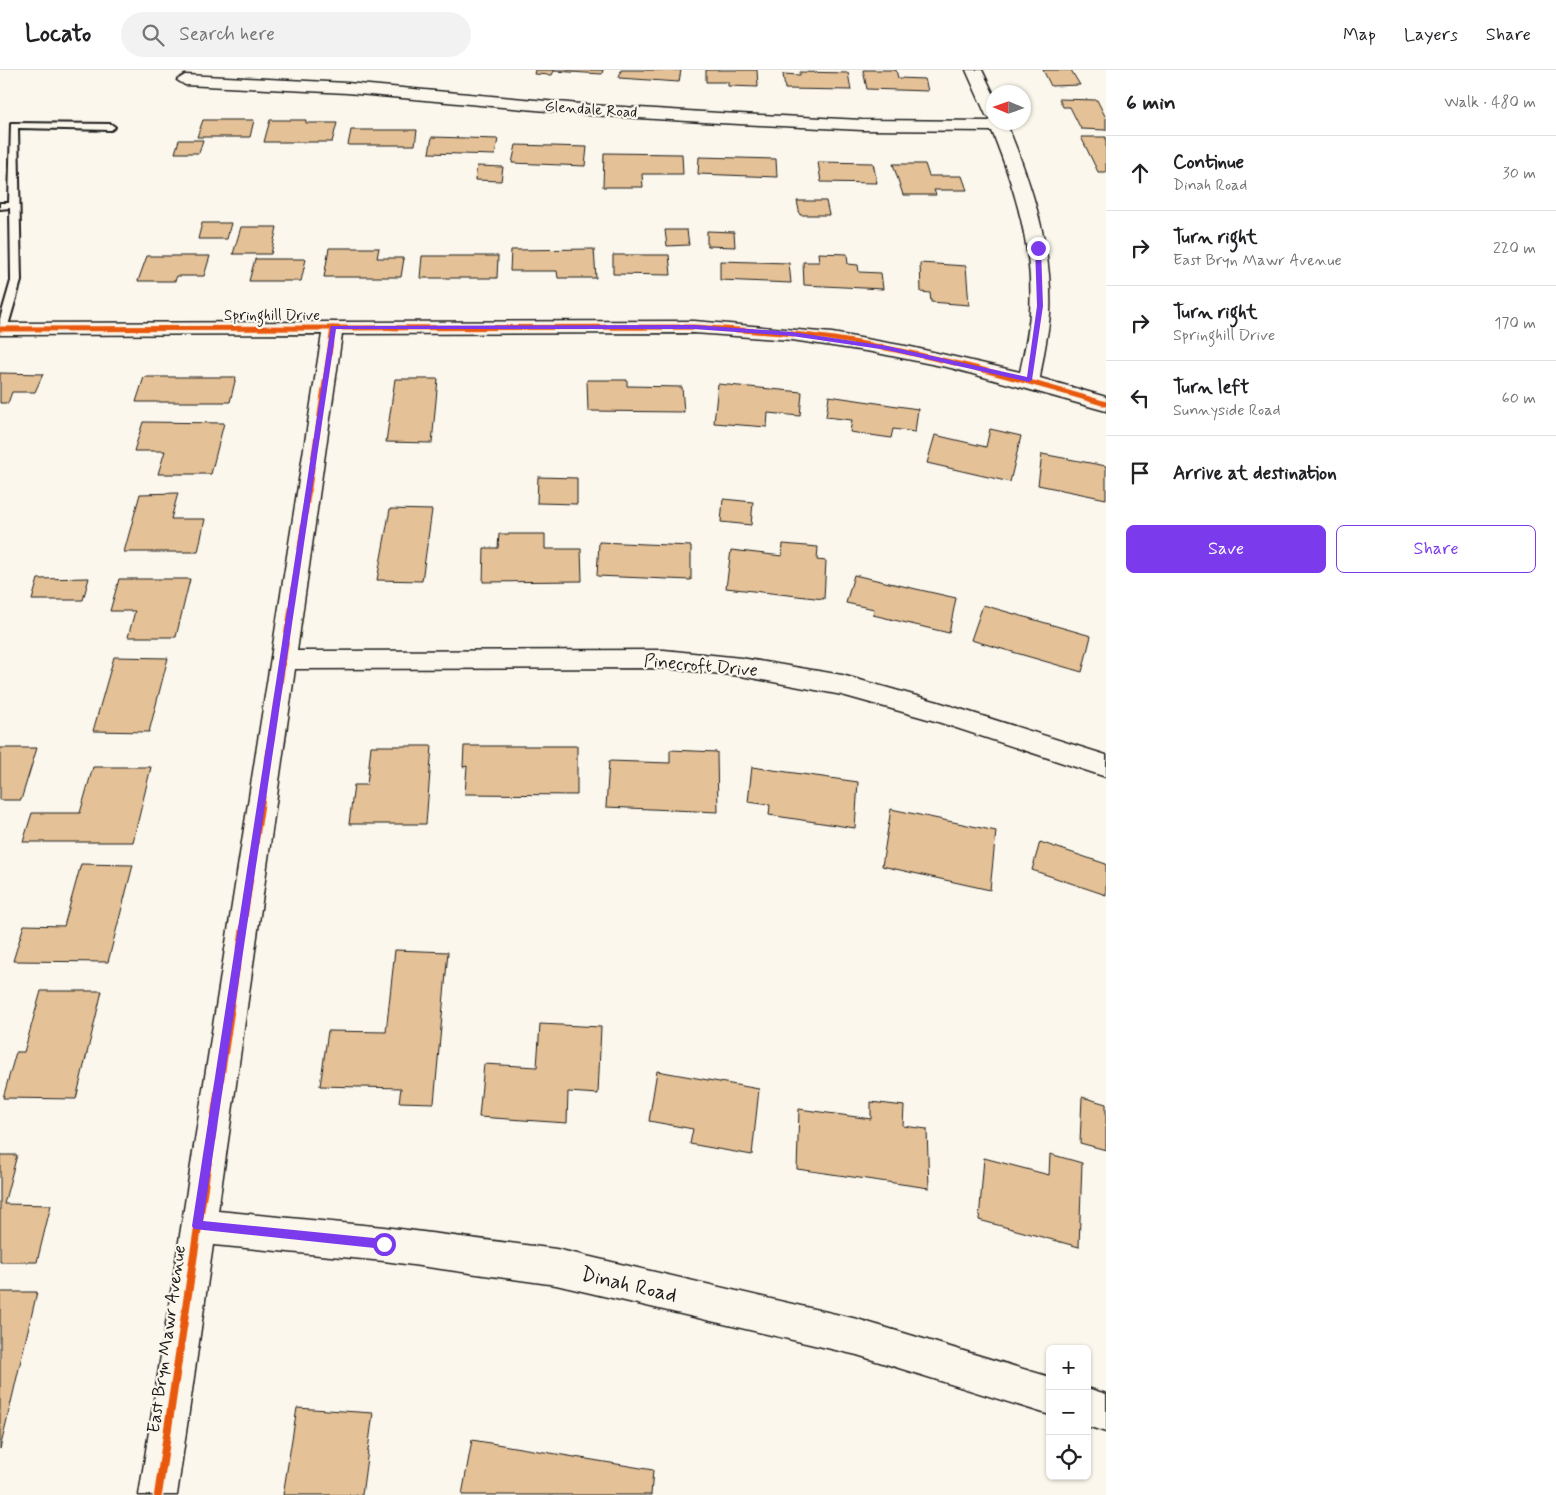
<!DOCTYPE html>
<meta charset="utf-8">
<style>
body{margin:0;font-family:Mynerve,sans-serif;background:#f2f2f2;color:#202124}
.controls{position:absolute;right:15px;bottom:15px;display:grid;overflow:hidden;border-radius:8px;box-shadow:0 1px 4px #0004}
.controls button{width:45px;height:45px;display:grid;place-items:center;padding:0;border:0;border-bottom:1px solid #e0e0e0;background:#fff;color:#202124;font:25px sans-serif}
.compass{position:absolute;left:986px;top:15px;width:45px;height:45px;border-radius:50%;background:#fff;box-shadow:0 1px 4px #0004;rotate:272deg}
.stop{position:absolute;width:15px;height:15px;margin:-11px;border:4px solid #7c3aed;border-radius:50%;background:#fff}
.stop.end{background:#7c3aed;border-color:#fff;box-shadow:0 1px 5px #0008}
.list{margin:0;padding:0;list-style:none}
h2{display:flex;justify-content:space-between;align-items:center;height:65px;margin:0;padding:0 20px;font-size:21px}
h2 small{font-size:16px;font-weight:400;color:#757577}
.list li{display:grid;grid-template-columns:32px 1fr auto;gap:15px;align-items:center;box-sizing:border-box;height:75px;padding:0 20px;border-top:1px solid #e0e0e0}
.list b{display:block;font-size:19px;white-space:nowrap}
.list p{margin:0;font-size:16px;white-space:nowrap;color:#757577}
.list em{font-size:16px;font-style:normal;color:#757577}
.actions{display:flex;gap:10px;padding:15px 20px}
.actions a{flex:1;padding:11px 0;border:1px solid #7c3aed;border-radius:8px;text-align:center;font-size:18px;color:#7c3aed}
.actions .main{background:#7c3aed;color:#fff}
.icon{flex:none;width:28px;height:28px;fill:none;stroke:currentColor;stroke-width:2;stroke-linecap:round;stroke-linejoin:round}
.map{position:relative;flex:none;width:1106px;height:1425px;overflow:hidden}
header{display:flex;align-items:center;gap:30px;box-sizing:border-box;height:70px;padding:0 25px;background:#fff;border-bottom:1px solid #e0e0e0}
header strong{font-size:24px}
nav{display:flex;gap:28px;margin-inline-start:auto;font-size:18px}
.search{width:350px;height:45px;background:#f2f2f2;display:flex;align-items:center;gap:12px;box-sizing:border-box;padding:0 18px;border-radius:28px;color:#757577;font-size:19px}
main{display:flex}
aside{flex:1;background:#fff}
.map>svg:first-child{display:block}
.building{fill:#e4c196;stroke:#1c1c1c}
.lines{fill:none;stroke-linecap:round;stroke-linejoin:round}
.lane-casing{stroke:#1c1c1c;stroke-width:4}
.street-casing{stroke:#1c1c1c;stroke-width:3}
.lane{fill:#fbf7ec;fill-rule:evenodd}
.street{fill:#fbf7ec;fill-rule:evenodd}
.cycleway-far2-casing{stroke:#fbf7ec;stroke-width:8}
.cycleway-far1-casing{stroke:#fbf7ec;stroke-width:9}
.cycleway-casing{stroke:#fbf7ec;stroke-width:11}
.cycleway-far2{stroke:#e8590c;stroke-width:5}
.cycleway-far1{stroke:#e8590c;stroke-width:6}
.cycleway{stroke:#e8590c;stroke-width:8}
.route{fill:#7c3aed}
.labels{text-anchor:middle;stroke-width:4.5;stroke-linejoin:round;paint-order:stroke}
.far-street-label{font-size:15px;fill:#1c1c1c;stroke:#fbf7ec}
.street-label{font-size:18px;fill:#1c1c1c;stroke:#fbf7ec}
.near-street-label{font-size:21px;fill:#1c1c1c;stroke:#fbf7ec}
</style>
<header>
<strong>Locato</strong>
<div class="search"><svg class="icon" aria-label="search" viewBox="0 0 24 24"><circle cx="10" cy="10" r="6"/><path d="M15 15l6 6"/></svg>Search here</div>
<nav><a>Map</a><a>Layers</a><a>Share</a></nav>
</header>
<main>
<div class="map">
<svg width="1106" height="1425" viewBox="0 0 1106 1425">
<rect width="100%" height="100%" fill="#fbf7ec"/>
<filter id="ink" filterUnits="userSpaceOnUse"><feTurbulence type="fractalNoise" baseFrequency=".02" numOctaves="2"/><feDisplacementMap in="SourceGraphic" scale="10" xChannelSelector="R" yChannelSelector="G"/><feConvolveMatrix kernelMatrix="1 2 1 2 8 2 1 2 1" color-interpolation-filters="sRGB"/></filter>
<g filter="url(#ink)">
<!-- building -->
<g class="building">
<polygon points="535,0 603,0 602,4 554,1 552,5 534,4"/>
<polygon points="621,0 681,0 679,12 619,8"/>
<polygon points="706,0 757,0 758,17 728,16 728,12 706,12"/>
<polygon points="863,0 896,0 898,8 925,9 928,21 867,19"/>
<polygon points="1043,0 1071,0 1080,15 1051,16"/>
<polygon points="800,2 848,3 851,20 785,19 783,4 800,5"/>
<polygon points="1059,29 1097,30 1106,48 1106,60 1081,59 1070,37 1063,37"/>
<polygon points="203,50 254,50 250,67 197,67"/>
<polygon points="270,50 306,50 306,53 337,53 332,72 264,72"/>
<polygon points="351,60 417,60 415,75 348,75"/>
<polygon points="432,67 498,69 495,85 429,83"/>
<polygon points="1081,67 1106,67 1106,102 1098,102"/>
<polygon points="179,70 203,70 199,83 175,83"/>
<polygon points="516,75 587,77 585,96 512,93"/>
<polygon points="604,83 682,84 683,104 642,104 643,117 603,117"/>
<polygon points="699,87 776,89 777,107 698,104"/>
<polygon points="818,92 873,93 877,113 821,112"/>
<polygon points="893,94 925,94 929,106 962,106 967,120 934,120 936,125 903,125"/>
<polygon points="477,96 503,97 501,111 475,110"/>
<polygon points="797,131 826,131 829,145 800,145"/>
<polygon points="202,153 231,153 227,169 198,169"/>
<polygon points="241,157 277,157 271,184 233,184"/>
<polygon points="665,160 687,160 689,175 667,176"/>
<polygon points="707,161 734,162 735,177 707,176"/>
<polygon points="329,178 379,178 377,188 404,188 401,207 324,207"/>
<polygon points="594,179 596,208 558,208 557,201 510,201 511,180"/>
<polygon points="818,183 847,184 848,194 858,195 859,202 881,203 883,219 804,215 803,192 819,192"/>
<polygon points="613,185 669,185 671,205 613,204"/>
<polygon points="147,186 210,186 204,206 177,206 175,211 138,211"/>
<polygon points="422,186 498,186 497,208 420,208"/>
<polygon points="255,189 306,189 301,211 249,211"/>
<polygon points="720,191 789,193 791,213 720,210"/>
<polygon points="920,193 966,196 969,235 931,232 930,223 921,222"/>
<polygon points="0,303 43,304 35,322 12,322 8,333 0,333"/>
<polygon points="144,307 236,307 230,332 136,332"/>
<polygon points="395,309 438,309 432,373 386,372"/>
<polygon points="587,310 627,310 627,316 682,317 684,342 588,341"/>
<polygon points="718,314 802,322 800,346 768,343 767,357 714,353"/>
<polygon points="829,326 918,339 915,362 893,359 891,368 850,362 852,350 826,347"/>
<polygon points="143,352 224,353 211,404 158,404 165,381 134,381"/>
<polygon points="990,359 1021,366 1010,412 927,393 935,365 986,377"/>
<polygon points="1042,384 1106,396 1106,429 1038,415"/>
<polygon points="538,407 577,408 577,434 537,433"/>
<polygon points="178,423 171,449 205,449 198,482 124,482 140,424"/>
<polygon points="723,429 753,432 751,455 721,452"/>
<polygon points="390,439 432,440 422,511 377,510"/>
<polygon points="499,464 545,464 545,479 581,479 582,511 483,512 484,478 498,478"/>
<polygon points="599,472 691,476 691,510 597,506"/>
<polygon points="783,474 818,477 817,490 826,491 824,529 726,518 731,480 782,486"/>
<polygon points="854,505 956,528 949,563 873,545 874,539 846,533"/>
<polygon points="89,508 83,530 32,530 38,509"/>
<polygon points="119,509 190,509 176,567 128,567 135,541 110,541"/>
<polygon points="983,535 1091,566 1082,602 971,570"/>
<polygon points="114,587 168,588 149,662 93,661"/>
<polygon points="371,676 432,676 426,754 349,754 354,715 367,715"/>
<polygon points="464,676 577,676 577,725 465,724 467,696 463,697"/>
<polygon points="0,678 37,678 21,730 0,730"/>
<polygon points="670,680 717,682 718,742 606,737 609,691 670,693"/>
<polygon points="93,697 151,697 133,772 23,772 32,743 80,743"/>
<polygon points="752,697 858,712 855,758 769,745 770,735 748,732"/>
<polygon points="891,739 996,761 990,820 882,796"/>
<polygon points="1040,772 1106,794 1106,825 1032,800"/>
<polygon points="81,794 133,795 108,892 13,891 24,855 64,856"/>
<polygon points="395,880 448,882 434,1033 399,1032 401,1018 320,1016 328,961 386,962"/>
<polygon points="41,921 102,921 76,1029 3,1028 16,982 24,982"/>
<polygon points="540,954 601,957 598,1024 568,1022 567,1053 479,1047 484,994 537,997"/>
<polygon points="657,1001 759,1019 752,1085 690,1074 693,1059 649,1051"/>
<polygon points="1082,1027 1106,1034 1106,1080 1080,1073"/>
<polygon points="871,1032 904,1036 903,1056 927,1059 929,1118 797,1099 799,1039 871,1049"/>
<polygon points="1050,1084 1082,1093 1079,1177 979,1150 984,1088 1049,1105"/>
<polygon points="0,1085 17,1085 4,1134 51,1135 37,1192 0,1192"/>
<polygon points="0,1222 37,1222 0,1379"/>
<polygon points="297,1338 373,1343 362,1425 283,1425"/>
<polygon points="472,1370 653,1400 651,1425 462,1425"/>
</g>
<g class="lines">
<defs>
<polygon id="lane" points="11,53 111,54 115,57 111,60 18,58 21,211 7,259 2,262 0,262 0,249 11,211 10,138 0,139 0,133 9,133"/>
<g id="street">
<path d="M966,0H982L994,25V52H1006C1031,113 1053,177 1050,244C1048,265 1043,287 1040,308L1106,327V341L951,298L872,282L792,270L694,263L342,264L297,581L664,580L741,588L842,605L938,632L1106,685V707L935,651L842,625L741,606L664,598L295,599L218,1141L384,1157L556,1179L857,1249L1050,1307V1345L857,1285L556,1215L384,1191L213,1175L177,1425H139L322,264L0,265V253L694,251L832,263L911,277L1020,302C1024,282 1029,263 1030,242C1034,180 1015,119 992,61L862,60L719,53L591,45L347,23L185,15L177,10L185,5L347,13L591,35L719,43L862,50L989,51L991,49L986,45Z"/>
<polygon points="1087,1318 1106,1324 1106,1362 1087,1356"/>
</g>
</defs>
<!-- lane casing -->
<use href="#lane" class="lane-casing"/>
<!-- street casing -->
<use href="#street" class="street-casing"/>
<!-- lane -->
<use href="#lane" class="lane"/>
<!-- street -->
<use href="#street" class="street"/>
<defs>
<g id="cycleway-far2">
<path d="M0,259L694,257C741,260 787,262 834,269C926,283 1016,307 1106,334"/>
<polyline points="288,558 333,258"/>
</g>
<polyline id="cycleway-far1" points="230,944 288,557"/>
<polyline id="cycleway" points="158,1425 230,943"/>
</defs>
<!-- cycleway-far2 casing -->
<use href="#cycleway-far2" class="cycleway-far2-casing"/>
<!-- cycleway-far1 casing -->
<use href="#cycleway-far1" class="cycleway-far1-casing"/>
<!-- cycleway casing -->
<use href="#cycleway" class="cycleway-casing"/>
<!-- cycleway-far2 -->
<use href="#cycleway-far2" class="cycleway-far2"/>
<!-- cycleway-far1 -->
<use href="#cycleway-far1" class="cycleway-far1"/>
<!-- cycleway -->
<use href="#cycleway" class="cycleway"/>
</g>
</g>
<!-- route -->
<polygon class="route" points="1038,176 1041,178 1043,236 1032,310 1029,312 887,280 792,266 694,259 336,259 203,1151 384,1169 389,1174 384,1179 194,1159 192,1156 331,256 694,255 792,262 887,276 1027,307 1037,236 1035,178"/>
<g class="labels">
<!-- far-street labels -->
<g class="far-street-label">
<text transform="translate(591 39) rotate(4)" y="5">Glendale Road</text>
<text x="272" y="250">Springhill Drive</text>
</g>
<!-- street labels -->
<g class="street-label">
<text transform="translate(701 595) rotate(5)" y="6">Pinecroft Drive</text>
<text transform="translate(166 1269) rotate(-82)" y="6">East Bryn Mawr Avenue</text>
</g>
<!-- near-street labels -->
<g class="near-street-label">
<text transform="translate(629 1214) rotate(13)" y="7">Dinah Road</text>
</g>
</g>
</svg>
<div class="controls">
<button>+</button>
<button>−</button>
<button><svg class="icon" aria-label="locate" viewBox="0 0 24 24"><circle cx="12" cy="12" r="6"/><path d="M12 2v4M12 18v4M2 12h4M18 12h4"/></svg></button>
</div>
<svg class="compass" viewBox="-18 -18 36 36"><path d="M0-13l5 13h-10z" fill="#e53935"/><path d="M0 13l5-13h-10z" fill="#757577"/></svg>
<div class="stop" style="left:384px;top:1174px"></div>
<div class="stop end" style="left:1038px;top:178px"></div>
</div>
<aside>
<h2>6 min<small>Walk · 480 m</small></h2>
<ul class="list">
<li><svg class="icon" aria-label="ahead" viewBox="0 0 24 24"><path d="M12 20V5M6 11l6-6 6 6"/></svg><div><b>Continue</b><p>Dinah Road</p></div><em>30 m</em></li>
<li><svg class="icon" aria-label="right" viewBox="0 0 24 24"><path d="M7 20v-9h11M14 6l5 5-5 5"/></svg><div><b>Turn right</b><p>East Bryn Mawr Avenue</p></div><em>220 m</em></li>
<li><svg class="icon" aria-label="right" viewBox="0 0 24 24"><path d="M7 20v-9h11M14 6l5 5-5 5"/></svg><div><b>Turn right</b><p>Springhill Drive</p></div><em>170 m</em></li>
<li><svg class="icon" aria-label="left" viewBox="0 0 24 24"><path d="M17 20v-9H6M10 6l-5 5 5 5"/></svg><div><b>Turn left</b><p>Sunnyside Road</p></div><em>60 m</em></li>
<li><svg class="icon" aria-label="arrive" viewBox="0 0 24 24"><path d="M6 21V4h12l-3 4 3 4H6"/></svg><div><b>Arrive at destination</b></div></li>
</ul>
<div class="actions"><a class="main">Save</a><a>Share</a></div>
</aside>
</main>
